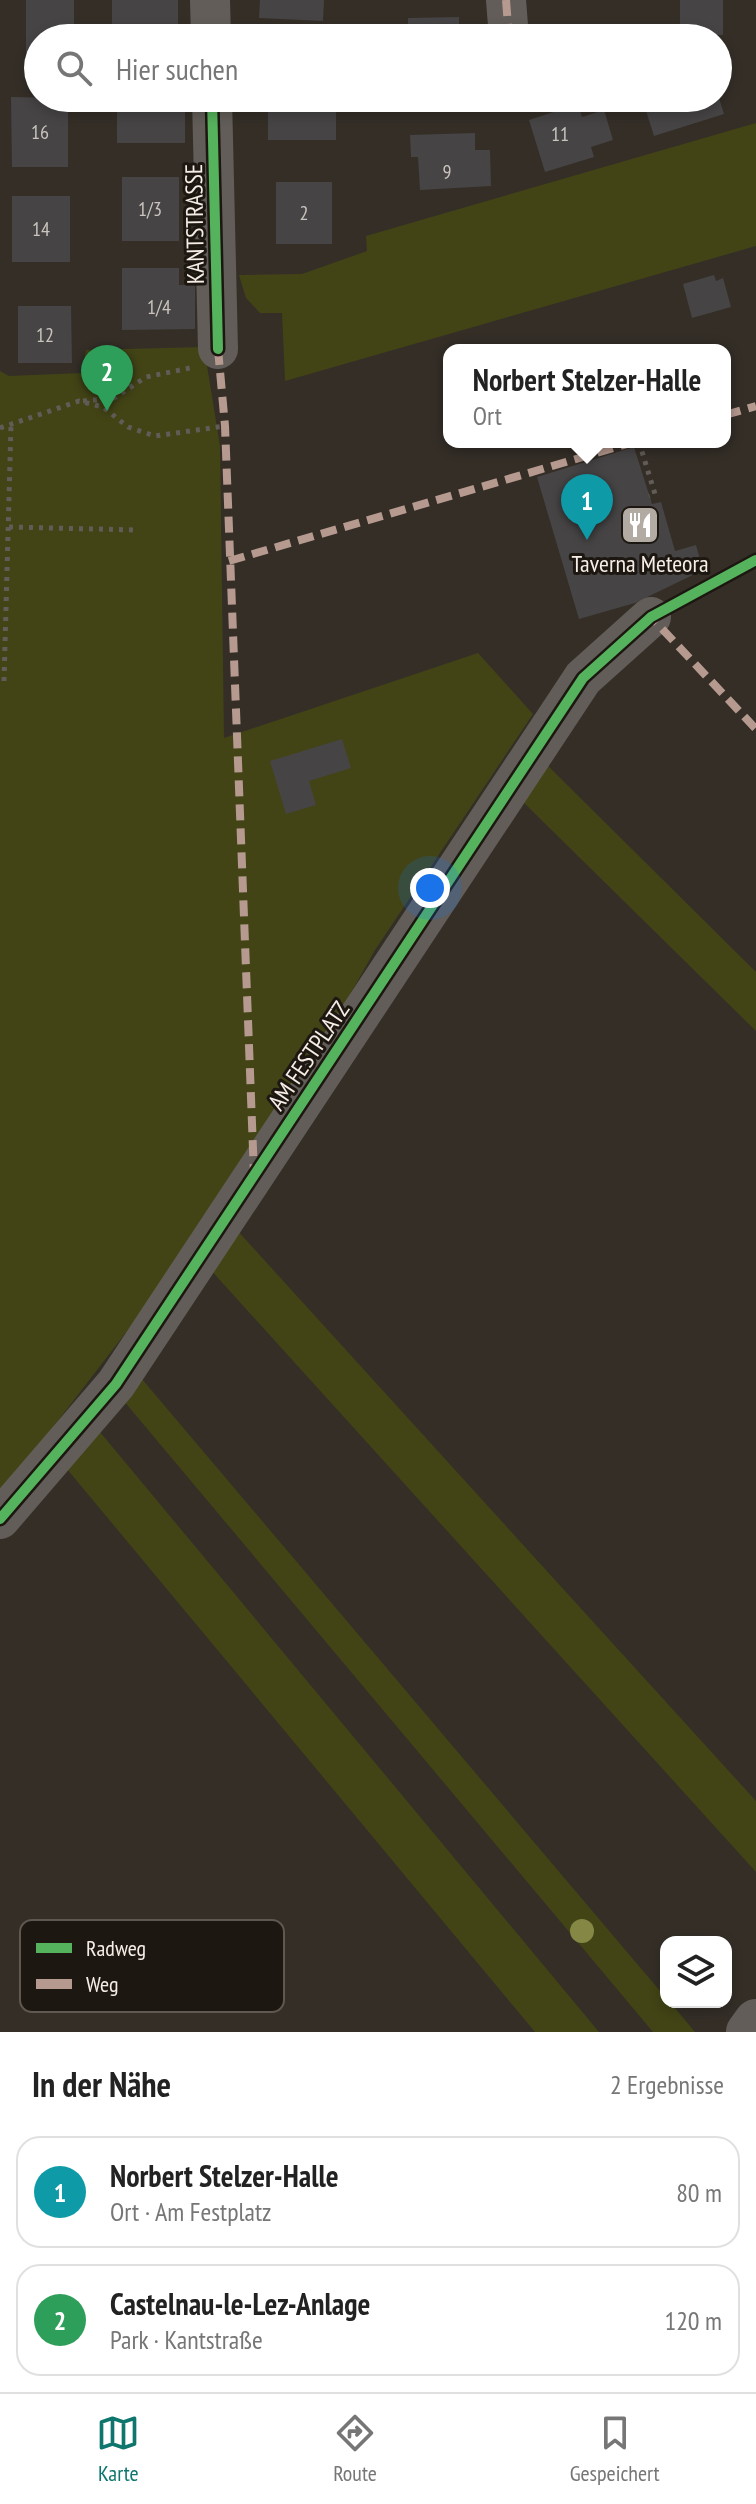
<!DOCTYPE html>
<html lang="de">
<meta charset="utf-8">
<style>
body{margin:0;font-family:"PT Sans Narrow",sans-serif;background:#f2f2f2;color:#222}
.controls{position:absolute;right:24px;bottom:24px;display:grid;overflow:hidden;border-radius:16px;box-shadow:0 4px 12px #0003}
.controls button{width:72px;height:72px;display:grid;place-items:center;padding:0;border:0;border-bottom:2px solid #e0e0e0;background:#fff;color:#222;font:40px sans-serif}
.you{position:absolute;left:430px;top:888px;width:28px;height:28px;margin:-20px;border:6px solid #fff;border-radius:50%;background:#1a73e8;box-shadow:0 0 0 12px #1a73e833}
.badge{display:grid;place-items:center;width:52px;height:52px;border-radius:50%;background:#0f766e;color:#fff;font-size:26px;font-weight:700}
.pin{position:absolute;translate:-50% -66px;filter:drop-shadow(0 2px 4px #0008)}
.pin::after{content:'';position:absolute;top:42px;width:28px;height:24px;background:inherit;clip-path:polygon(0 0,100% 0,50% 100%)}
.popup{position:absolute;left:443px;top:344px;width:288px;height:104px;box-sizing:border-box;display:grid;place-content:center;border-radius:16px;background:#fff;filter:drop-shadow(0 2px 6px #0005);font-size:26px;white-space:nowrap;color:#767676}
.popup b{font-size:30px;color:#222}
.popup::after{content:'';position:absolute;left:50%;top:100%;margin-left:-16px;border:16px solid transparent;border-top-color:#fff}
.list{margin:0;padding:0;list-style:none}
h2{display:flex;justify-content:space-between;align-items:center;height:104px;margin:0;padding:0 32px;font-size:34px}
h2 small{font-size:26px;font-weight:400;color:#767676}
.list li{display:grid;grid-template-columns:52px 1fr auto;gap:24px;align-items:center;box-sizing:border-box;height:112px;margin:0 16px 16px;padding:0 16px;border:2px solid #e0e0e0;border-radius:24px}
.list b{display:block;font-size:30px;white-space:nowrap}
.list p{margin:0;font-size:26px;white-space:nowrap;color:#767676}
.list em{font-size:26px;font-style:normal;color:#767676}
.icon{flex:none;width:44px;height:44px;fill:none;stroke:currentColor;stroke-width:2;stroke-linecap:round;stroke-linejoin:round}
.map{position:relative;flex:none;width:756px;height:2032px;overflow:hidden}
.search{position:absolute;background:#fff;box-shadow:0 4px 12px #0003;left:24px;right:24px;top:24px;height:88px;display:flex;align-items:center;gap:20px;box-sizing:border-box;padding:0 28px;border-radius:44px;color:#767676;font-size:30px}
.sheet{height:360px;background:#fff}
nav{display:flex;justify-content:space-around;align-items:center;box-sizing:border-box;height:112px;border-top:2px solid #e0e0e0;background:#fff;font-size:22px;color:#767676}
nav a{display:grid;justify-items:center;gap:4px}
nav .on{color:#0f766e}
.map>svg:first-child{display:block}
.green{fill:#424416}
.building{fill:#464444}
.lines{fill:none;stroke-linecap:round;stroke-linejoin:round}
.path{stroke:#615c57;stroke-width:5;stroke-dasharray:4 6;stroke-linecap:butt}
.street{stroke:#625d58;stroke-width:40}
.secondary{stroke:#625d58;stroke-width:44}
.quiet{stroke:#b69a8f;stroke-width:8;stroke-dasharray:16 8;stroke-linecap:butt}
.cycleway-casing{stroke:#1d1711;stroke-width:15}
.cycleway{stroke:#56b35d;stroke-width:10}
.tree{fill:#858844}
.labels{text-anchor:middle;stroke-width:6;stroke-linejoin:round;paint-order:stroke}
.number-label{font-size:20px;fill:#cac4be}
.street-label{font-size:24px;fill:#f6eee6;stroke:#1d1711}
.poi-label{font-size:24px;fill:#f6eee6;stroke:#1d1711}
.key{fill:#1d1711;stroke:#5e5851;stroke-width:2}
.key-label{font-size:22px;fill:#f6eee6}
</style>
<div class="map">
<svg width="756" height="2032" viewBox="0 0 756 2032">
<rect width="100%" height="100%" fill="#342e27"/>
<!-- green -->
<g class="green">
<polygon points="756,123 756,246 285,381 282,313 260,313 246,298 239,275 302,274 367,251 366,236"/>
<polygon points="204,347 220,446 224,738 478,653 533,714 375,950 272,1133 144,1309 0,1496 0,371 9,376 82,373 86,350"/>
<polygon points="542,760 756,972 756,1031 518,797"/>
<polygon points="236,1229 756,1801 756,1872 209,1268"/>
<polygon points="136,1372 666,1998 666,2002 670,2002 695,2032 653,2032 118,1394"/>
<polygon points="95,1426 599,2032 535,2032 62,1463"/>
</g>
<!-- building -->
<g class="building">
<polygon points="26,0 74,0 74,38 38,38 38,60 26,60"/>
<polygon points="112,0 178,0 178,38 119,38 119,29 112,29"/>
<polygon points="260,0 324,0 323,21 259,18"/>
<polygon points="680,0 723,0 723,35 680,34"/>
<polygon points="459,17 459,38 408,38 408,18"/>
<polygon points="11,97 68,98 68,167 12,167"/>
<polygon points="117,98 179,98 179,105 185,106 185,143 117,143"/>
<polygon points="286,98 336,98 336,140 268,140 268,105 285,105"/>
<polygon points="642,98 719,98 724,114 654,136"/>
<polygon points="578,104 582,117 604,110 613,140 591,147 594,157 545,172 529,120"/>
<polygon points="475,133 475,150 490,150 491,186 420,190 418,157 411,157 410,135"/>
<rect x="122" y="177" width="57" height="64"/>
<rect x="276" y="182" width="56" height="62"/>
<rect x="12" y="196" width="58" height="66"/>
<polygon points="122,268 179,268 179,285 195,285 195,329 122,330"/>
<polygon points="714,275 716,281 723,278 731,307 692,318 683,284"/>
<polygon points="18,306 71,306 72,363 18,363"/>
<polygon points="634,447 652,504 661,502 675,551 696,545 703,570 635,603 579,619 537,477"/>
<polygon points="342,739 351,768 309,781 316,805 286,814 270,761"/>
</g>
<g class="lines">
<!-- path -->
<g class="path">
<polyline points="83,401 114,398 146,377 190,368"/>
<polyline points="0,428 79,401 103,407 128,427 155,436 225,426"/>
<polyline points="639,442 655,494 649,496"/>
<polyline points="9,527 138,530"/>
<polyline points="4,681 11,425"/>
</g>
<!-- street -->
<g class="street">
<polyline points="210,0 211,38"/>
<polyline points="506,0 509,38"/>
<polyline points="212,98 218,349"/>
<polyline points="0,1519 116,1384 583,678 651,617"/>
</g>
<!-- secondary -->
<polyline class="secondary" points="748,2032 756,2021"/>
<!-- quiet -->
<g class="quiet">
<polyline points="506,0 509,38"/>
<polyline points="218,349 225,426 254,1175"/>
<polyline points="725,415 756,406"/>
<polyline points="229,561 634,442"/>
<polyline points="658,614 651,617 756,729"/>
</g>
<defs>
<g id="cycleway">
<polyline points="212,98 218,349"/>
<polyline points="0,1519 116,1384 583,678 651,617 756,560"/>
</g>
</defs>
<!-- cycleway casing -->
<use href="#cycleway" class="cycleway-casing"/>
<!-- cycleway -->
<use href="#cycleway" class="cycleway"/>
</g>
<!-- trees -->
<circle class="tree" cx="582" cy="1931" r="12"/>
<!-- icons -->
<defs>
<symbol id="restaurant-square" viewBox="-11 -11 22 22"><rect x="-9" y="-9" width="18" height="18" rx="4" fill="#b2aba3" stroke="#1d1711"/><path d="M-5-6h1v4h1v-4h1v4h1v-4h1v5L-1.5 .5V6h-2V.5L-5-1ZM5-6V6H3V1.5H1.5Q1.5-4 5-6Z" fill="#fff"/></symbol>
</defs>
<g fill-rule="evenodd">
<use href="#restaurant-square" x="618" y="503" width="44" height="44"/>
</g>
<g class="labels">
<!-- number labels -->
<g class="number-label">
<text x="40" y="139">16</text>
<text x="560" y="141">11</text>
<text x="447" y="179">9</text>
<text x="150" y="216">1/3</text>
<text x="304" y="220">2</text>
<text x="41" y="236">14</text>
<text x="159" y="314">1/4</text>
<text x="45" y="342">12</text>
</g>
<!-- street labels -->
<g class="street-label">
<text transform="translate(195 224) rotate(-91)" y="8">KANTSTRASSE</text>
<text transform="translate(309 1056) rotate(-56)" y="8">AM FESTPLATZ</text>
</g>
<!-- poi labels -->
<g class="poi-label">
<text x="640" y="572">Taverna Meteora</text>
</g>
</g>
<!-- legend -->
<rect x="20" y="1920" width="264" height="92" rx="12" class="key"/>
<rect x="36" y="1943" width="36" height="10" fill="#56b35d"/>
<rect x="36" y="1979" width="36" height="10" fill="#b69a8f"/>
<g class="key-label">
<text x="86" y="1956">Radweg</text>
<text x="86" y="1992">Weg</text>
</g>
</svg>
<div class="controls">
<button><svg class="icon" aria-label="layers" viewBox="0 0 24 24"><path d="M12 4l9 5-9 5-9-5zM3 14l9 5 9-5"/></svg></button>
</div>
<div class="you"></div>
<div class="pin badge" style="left:587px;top:540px;background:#0f9aa8">1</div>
<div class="popup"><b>Norbert Stelzer-Halle</b>Ort</div>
<div class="pin badge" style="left:107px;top:411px;background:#2e9e5b">2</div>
<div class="search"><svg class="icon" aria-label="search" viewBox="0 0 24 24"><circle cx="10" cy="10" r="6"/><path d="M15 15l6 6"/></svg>Hier suchen</div>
</div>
<section class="sheet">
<h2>In der Nähe<small>2 Ergebnisse</small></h2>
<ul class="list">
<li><span class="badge" style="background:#0f9aa8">1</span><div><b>Norbert Stelzer-Halle</b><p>Ort · Am Festplatz</p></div><em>80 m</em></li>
<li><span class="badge" style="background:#2e9e5b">2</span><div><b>Castelnau-le-Lez-Anlage</b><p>Park · Kantstraße</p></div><em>120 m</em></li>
</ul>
</section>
<nav>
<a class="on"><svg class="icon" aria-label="map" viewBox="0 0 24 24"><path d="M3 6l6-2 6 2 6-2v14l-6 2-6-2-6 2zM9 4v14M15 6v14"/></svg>Karte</a>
<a><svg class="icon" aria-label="directions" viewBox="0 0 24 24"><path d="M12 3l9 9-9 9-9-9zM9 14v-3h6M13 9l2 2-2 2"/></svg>Route</a>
<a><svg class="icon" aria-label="saved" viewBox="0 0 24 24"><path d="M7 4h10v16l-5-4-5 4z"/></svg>Gespeichert</a>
</nav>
